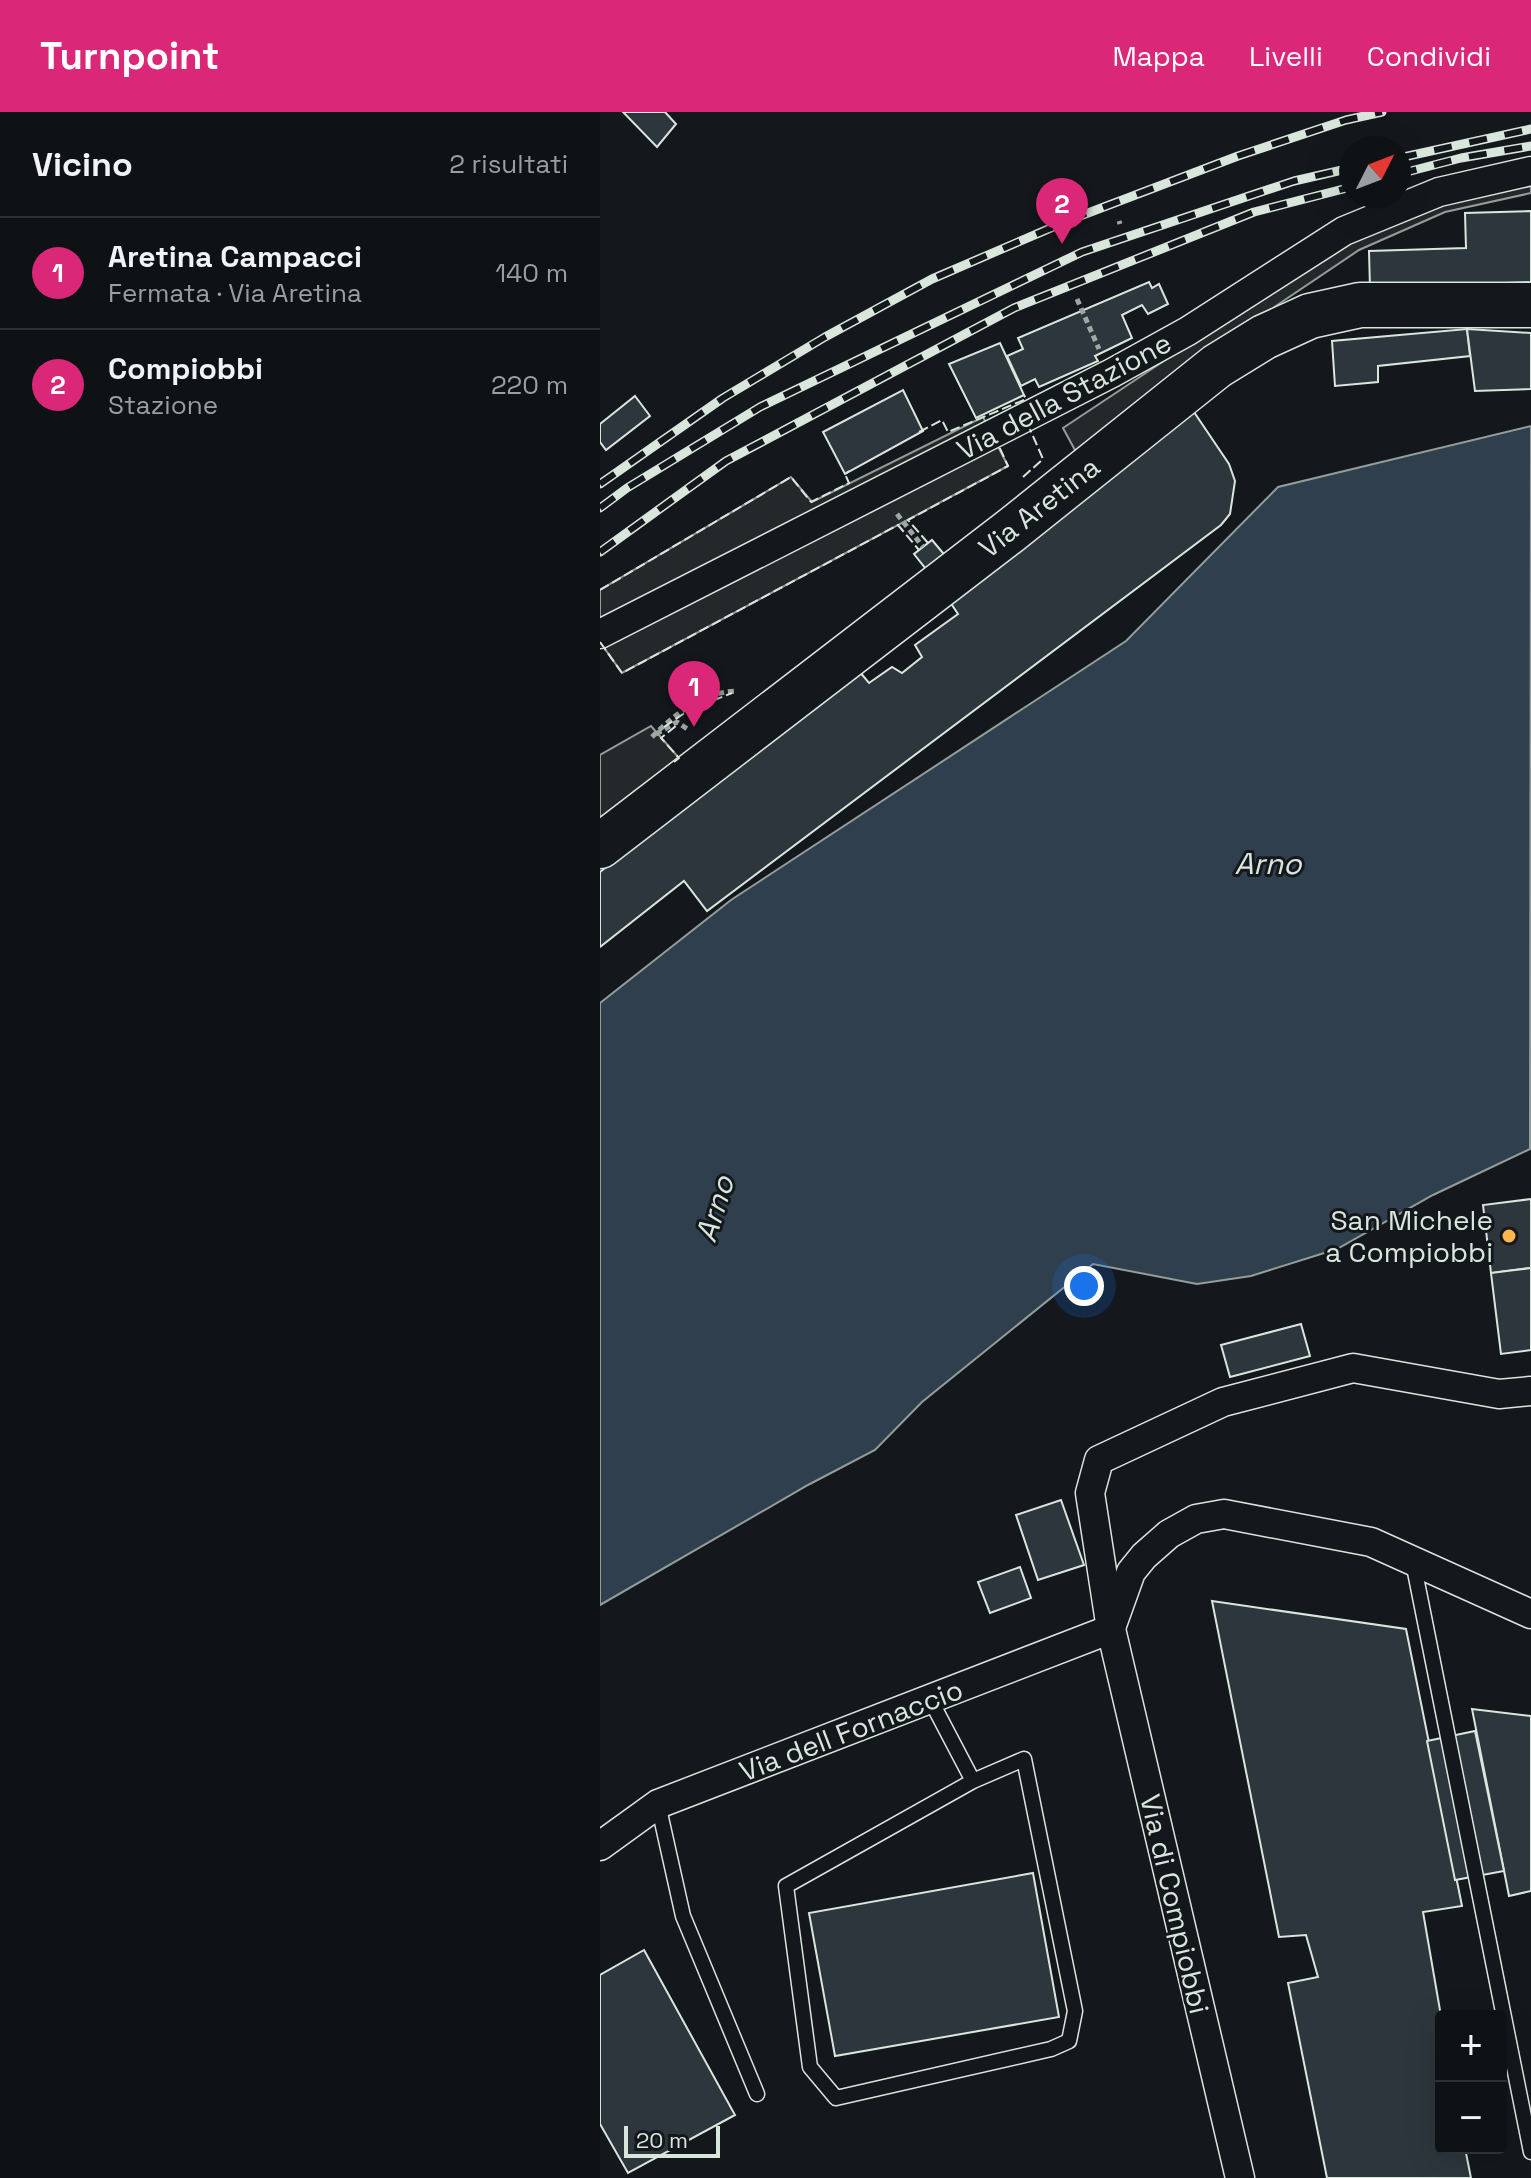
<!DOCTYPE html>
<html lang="it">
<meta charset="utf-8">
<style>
body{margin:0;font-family:"Space Grotesk",sans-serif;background:#181b1e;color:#f1f3f6}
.controls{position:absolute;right:24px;bottom:24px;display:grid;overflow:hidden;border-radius:8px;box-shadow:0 8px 32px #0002}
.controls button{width:72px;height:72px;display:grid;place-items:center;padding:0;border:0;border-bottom:2px solid #2f3234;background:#0f1215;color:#f1f3f6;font:40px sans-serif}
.compass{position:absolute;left:739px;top:24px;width:72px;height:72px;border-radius:50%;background:#0f1215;box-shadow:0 8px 32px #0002;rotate:48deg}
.scale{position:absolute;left:24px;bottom:20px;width:96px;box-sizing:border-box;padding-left:8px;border:4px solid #d8e6dc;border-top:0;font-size:22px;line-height:28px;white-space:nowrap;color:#d8e6dc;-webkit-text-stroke:6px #14181c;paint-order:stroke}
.you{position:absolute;left:484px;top:1174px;width:28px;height:28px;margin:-20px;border:6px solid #fff;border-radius:50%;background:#1a73e8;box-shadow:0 0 0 12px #1a73e833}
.badge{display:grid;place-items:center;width:52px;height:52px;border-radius:50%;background:#db2777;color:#fff;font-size:26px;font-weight:700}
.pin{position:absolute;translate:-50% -66px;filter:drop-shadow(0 2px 4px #0008)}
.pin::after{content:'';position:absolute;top:42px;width:28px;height:24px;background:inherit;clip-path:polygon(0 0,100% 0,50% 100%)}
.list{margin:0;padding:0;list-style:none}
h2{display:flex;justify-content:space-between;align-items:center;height:104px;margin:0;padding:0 32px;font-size:34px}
h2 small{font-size:26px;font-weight:400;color:#9b9ea0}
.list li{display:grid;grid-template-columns:52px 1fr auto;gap:24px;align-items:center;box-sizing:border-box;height:112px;padding:0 32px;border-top:2px solid #2f3234}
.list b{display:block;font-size:30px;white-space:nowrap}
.list p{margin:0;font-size:26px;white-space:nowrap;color:#9b9ea0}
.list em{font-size:26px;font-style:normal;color:#9b9ea0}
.map{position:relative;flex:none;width:931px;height:2066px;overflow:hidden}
header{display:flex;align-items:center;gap:48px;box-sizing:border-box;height:112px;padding:0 40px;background:#db2777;color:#fff}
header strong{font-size:38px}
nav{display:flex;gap:44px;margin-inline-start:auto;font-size:28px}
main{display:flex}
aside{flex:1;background:#0f1215}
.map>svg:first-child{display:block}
.parking{fill:#24282b;stroke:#939e99;stroke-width:2}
.water{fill:#2f3f4d;stroke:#939e99;stroke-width:2}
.building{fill:#2c363c;stroke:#d8e6dc;stroke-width:2}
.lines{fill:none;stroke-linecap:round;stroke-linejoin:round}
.lane-casing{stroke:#d8e6dc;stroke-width:17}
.street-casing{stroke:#d8e6dc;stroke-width:31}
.primary-casing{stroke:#d8e6dc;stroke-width:47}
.path{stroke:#9da8a2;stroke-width:5;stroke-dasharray:6 4;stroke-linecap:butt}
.lane{stroke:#14181c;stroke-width:14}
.street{stroke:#14181c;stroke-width:28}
.primary{stroke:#14181c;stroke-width:44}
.rail-casing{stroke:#d8e6dc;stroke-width:9}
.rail{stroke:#14181c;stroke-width:6;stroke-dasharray:18;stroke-linecap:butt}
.fence{stroke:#d8e6dc;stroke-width:2;stroke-dasharray:10 4;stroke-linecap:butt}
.poi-dot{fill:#ffb74d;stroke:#14181c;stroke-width:3}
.labels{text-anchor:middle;stroke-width:6;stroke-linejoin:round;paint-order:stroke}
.street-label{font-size:28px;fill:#d8e6dc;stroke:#14181c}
.poi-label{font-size:28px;fill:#d8e6dc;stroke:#14181c;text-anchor:end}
.water-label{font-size:30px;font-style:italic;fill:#d8e6dc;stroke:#14181c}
</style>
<header>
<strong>Turnpoint</strong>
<nav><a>Mappa</a><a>Livelli</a><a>Condividi</a></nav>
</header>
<main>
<aside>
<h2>Vicino<small>2 risultati</small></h2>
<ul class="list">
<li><span class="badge">1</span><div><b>Aretina Campacci</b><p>Fermata · Via Aretina</p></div><em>140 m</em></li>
<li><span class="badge">2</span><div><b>Compiobbi</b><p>Stazione</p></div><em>220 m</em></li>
</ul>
</aside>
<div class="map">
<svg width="931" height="2066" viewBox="0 0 931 2066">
<rect width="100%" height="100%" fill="#14181c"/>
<!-- parking -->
<g class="parking">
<polygon points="931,68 931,81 845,100 759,138 606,241 476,340 463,316 749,126 839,89"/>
<polygon points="383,305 408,354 22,561 0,530 0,478 191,365 212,390"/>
<polygon points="51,614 79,646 0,707 0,643"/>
</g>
<!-- water -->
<polygon class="water" points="931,314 930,1037 833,1083 737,1137 651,1164 597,1172 493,1152 322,1290 275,1338 208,1373 0,1493 0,891 131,788 526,529 678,375"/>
<!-- building -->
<g class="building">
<polygon points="23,0 65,0 76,12 57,35"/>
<polygon points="931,99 931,170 770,176 769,139 866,136 865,101"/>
<polygon points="549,170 552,176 559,172 568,192 548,202 542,193 522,203 532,226 495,244 498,249 439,275 435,267 421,274 407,244 423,237 418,226"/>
<polygon points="867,217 870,244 778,254 778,270 735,274 732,229"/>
<polygon points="867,217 931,221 931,277 875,279"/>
<polygon points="400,231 424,283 376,306 349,252"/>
<polygon points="303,278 323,319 245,362 223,320"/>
<polygon points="35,284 50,304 6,338 0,330 0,312"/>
<polygon points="594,300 629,352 635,369 630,402 621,413 107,799 84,769 0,835 0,760 259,559 269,571 292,555 302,561 322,545 315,533 358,502 350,490"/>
<polygon points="332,428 348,447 330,462 314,442"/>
<polygon points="931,1087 931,1156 891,1161 883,1093"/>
<polygon points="931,1156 931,1238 901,1242 891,1161"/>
<polygon points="701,1212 710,1244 630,1265 621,1233"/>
<polygon points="461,1388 484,1453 438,1468 416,1403"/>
<polygon points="420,1455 431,1486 390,1501 378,1470"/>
<polygon points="612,1489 806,1517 862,1794 823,1800 841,1904 841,2036 865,2036 871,2066 727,2066 688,1871 718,1865 706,1823 679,1825"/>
<polygon points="872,1597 931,1604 931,1779 909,1784"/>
<polygon points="875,1619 904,1759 855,1768 827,1629"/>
<polygon points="433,1761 459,1905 235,1944 209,1801"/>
<polygon points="44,1838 135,2003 28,2061 0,2012 0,1863"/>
</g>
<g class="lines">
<defs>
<g id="lane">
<polyline points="813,1450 931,2040"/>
<polyline points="330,1587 373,1669 424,1647 475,1899 469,1929 451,1937 236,1986 210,1955 186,1774 373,1669"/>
<polyline points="58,1692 83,1804 157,1982"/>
</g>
<g id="street">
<polyline points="0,522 512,261 588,219 744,119 839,80 931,59"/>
<polyline points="512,1513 531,1460 544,1444 569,1422 596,1407 624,1402 771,1430 931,1502"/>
<polyline points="0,1734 58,1692 511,1517"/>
<polyline points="640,2066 511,1517 490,1381 499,1348 623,1290 753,1256 899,1282 931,1279"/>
</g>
<polyline id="primary" points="0,734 409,420 617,254 664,225 710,204 760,193 931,193"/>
</defs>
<!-- lane casing -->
<use href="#lane" class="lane-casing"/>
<!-- street casing -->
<use href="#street" class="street-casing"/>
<!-- primary casing -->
<use href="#primary" class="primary-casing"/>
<!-- path -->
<g class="path">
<polyline points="519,109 520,112"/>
<polyline points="477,187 499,237"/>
<polyline points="297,402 323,435"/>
<polyline points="56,622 77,610 89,618"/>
<path d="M52,625C76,601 103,580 137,579"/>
</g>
<!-- lane -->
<use href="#lane" class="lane"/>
<!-- street -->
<use href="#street" class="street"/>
<!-- primary -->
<use href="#primary" class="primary"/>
<defs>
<g id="rail">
<polyline points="799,46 931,17"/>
<polyline points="799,62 861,46 931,34"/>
<polyline points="0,372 123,286 225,225 332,167 467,109 638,44 746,8 782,0"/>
<polyline points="0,396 27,376 160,295 482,140 694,69 751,56"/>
<polyline points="0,440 126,349 414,196 654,100 751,75"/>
</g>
</defs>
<!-- rail casing -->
<use href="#rail" class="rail-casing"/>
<!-- rail -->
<use href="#rail" class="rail"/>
<!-- fence -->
<g class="fence">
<polyline points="319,320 342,308 348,320 426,287 424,283"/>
<polyline points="423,365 443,347 429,315"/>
<polyline points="328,431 308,408 408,354 397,330"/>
<polyline points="0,478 191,365 211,390 249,371 245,362 249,359"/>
<polyline points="0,530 22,561 298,413 319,438"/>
<polyline points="64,615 89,598 132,581"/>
<polyline points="74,650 79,646 61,626 76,614"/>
</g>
</g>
<!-- markers -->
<circle class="poi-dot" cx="909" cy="1124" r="8"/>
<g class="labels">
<!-- street labels -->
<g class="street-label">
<text transform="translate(464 284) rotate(-28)" y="10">Via della Stazione</text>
<text transform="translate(439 395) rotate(-38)" y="10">Via Aretina</text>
<text transform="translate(251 1618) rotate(-21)" y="10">Via dell Fornaccio</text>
<text transform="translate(575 1792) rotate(77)" y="10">Via di Compiobbi</text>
</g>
<!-- poi labels -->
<g class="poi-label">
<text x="893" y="1118">San Michele<tspan x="893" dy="32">a Compiobbi</tspan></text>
</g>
<!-- water labels -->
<g class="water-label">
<text x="668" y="762">Arno</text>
<text transform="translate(115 1097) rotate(-73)" y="10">Arno</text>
</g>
</g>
</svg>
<div class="controls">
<button>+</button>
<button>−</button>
</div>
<svg class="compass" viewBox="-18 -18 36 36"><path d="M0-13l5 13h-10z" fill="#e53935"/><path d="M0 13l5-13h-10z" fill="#9b9ea0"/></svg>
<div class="scale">20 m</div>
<div class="you"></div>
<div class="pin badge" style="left:94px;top:615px">1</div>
<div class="pin badge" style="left:462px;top:132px">2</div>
</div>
</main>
